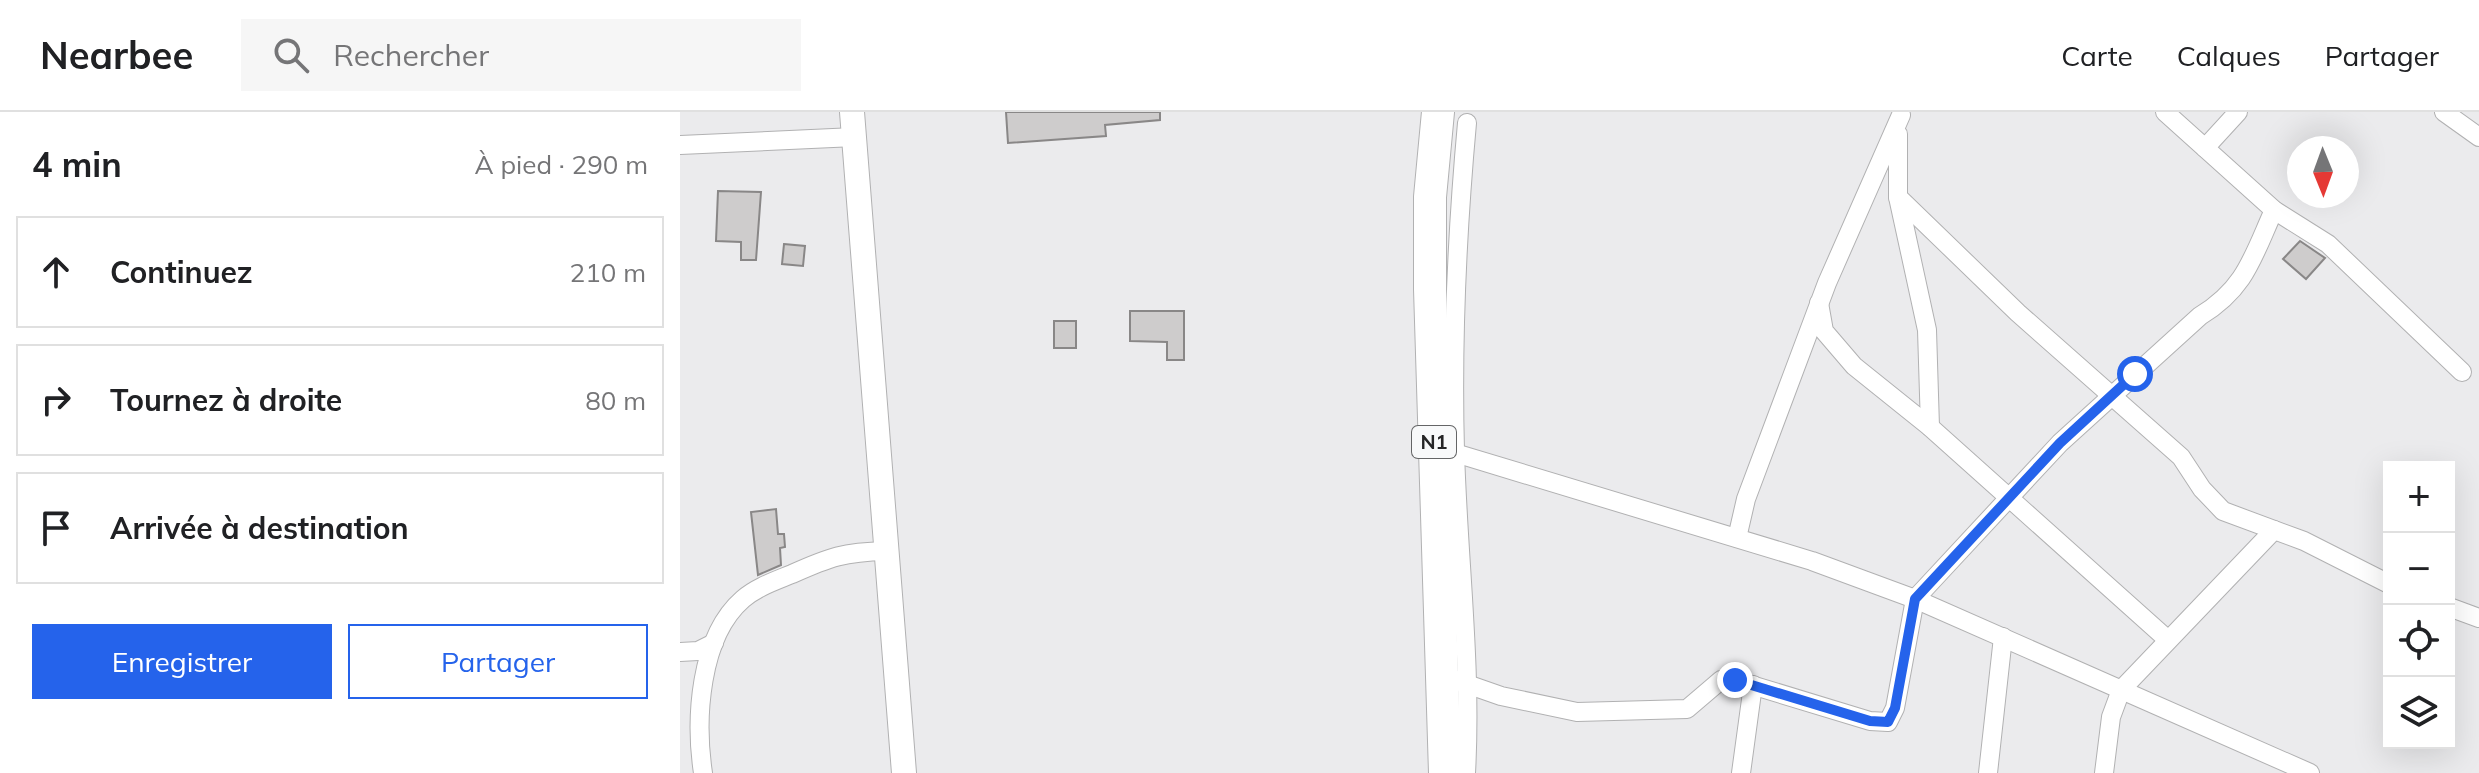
<!DOCTYPE html>
<html lang="fr">
<meta charset="utf-8">
<style>
body{margin:0;font-family:Mulish,sans-serif;background:#f6f6f6;color:#202124}
.controls{position:absolute;right:24px;bottom:24px;display:grid;overflow:hidden;border-radius:0px;box-shadow:0 8px 32px #0002}
.controls button{width:72px;height:72px;display:grid;place-items:center;padding:0;border:0;border-bottom:2px solid #e0e0e0;background:#fff;color:#202124;font:40px sans-serif}
.compass{position:absolute;left:1607px;top:24px;width:72px;height:72px;border-radius:50%;background:#fff;box-shadow:0 8px 32px #0002;rotate:179deg}
.stop{position:absolute;width:24px;height:24px;margin:-18px;border:6px solid #2563eb;border-radius:50%;background:#fff}
.stop.end{background:#2563eb;border-color:#fff;box-shadow:0 2px 8px #0008}
.list{margin:0;padding:0;list-style:none}
h2{display:flex;justify-content:space-between;align-items:center;height:104px;margin:0;padding:0 32px;font-size:34px}
h2 small{font-size:26px;font-weight:400;color:#757577}
.list li{display:grid;grid-template-columns:52px 1fr auto;gap:24px;align-items:center;box-sizing:border-box;height:112px;margin:0 16px 16px;padding:0 16px;border:2px solid #e0e0e0;border-radius:0px}
.list b{display:block;font-size:30px;white-space:nowrap}
.list em{font-size:26px;font-style:normal;color:#757577}
.actions{display:flex;gap:16px;padding:24px 32px}
.actions a{flex:1;padding:18px 0;border:2px solid #2563eb;border-radius:0px;text-align:center;font-size:28px;color:#2563eb}
.actions .main{background:#2563eb;color:#fff}
.icon{flex:none;width:44px;height:44px;fill:none;stroke:currentColor;stroke-width:2;stroke-linecap:round;stroke-linejoin:round}
.map{position:relative;flex:none;width:1799px;height:661px;overflow:hidden}
header{display:flex;align-items:center;gap:48px;box-sizing:border-box;height:112px;padding:0 40px;background:#fff;border-bottom:2px solid #e0e0e0}
header strong{font-size:38px}
nav{display:flex;gap:44px;margin-inline-start:auto;font-size:28px}
.search{width:560px;height:72px;background:#f6f6f6;display:flex;align-items:center;gap:20px;box-sizing:border-box;padding:0 28px;border-radius:0px;color:#757577;font-size:30px}
main{display:flex}
aside{flex:1;background:#fff}
.map>svg:first-child{display:block}
.building{fill:#cecccc;stroke:#898787;stroke-width:2}
.lines{fill:none;stroke-linecap:round;stroke-linejoin:round}
.street-casing{stroke:#b1b1b2;stroke-width:20}
.secondary-casing{stroke:#b1b1b2;stroke-width:26}
.highway-casing{stroke:#b1b1b2;stroke-width:34}
.street{stroke:#fff;stroke-width:18}
.secondary{stroke:#fff;stroke-width:24}
.highway{stroke:#fff;stroke-width:32}
.route{stroke:#2563eb;stroke-width:10}
.labels{text-anchor:middle;stroke-width:8;stroke-linejoin:round;paint-order:stroke}
.shield{fill:#f8f9fa;stroke:#646566;stroke-width:2}
.shield-label{font-size:20px;font-weight:bold;fill:#252526}
</style>
<header>
<strong>Nearbee</strong>
<div class="search"><svg class="icon" aria-label="search" viewBox="0 0 24 24"><circle cx="10" cy="10" r="6"/><path d="M15 15l6 6"/></svg>Rechercher</div>
<nav><a>Carte</a><a>Calques</a><a>Partager</a></nav>
</header>
<main>
<aside>
<h2>4 min<small>À pied · 290 m</small></h2>
<ul class="list">
<li><svg class="icon" aria-label="ahead" viewBox="0 0 24 24"><path d="M12 20V5M6 11l6-6 6 6"/></svg><div><b>Continuez</b></div><em>210 m</em></li>
<li><svg class="icon" aria-label="right" viewBox="0 0 24 24"><path d="M7 20v-9h11M14 6l5 5-5 5"/></svg><div><b>Tournez à droite</b></div><em>80 m</em></li>
<li><svg class="icon" aria-label="arrive" viewBox="0 0 24 24"><path d="M6 21V4h12l-3 4 3 4H6"/></svg><div><b>Arrivée à destination</b></div></li>
</ul>
<div class="actions"><a class="main">Enregistrer</a><a>Partager</a></div>
</aside>
<div class="map">
<svg width="1799" height="661" viewBox="0 0 1799 661">
<rect width="100%" height="100%" fill="#ebebed"/>
<!-- building -->
<g class="building">
<polygon points="326,0 480,0 480,8 425,13 426,24 328,31"/>
<polygon points="38,79 81,80 76,148 61,148 61,130 36,129"/>
<polygon points="1620,129 1645,146 1626,167 1603,147"/>
<polygon points="104,132 125,134 123,154 102,152"/>
<polygon points="450,199 504,199 504,248 487,248 487,230 450,229"/>
<rect x="374" y="209" width="22" height="27"/>
<polygon points="96,397 98,422 104,422 105,435 100,436 101,453 78,463 71,400"/>
</g>
<g class="lines">
<defs>
<g id="street">
<polyline points="1485,0 1594,98 1648,132 1782,260"/>
<polyline points="1764,0 1799,25"/>
<polyline points="1218,22 1218,85 1247,218 1250,315"/>
<polyline points="0,33 175,25"/>
<polyline points="1525,36 1558,0"/>
<polyline points="1218,85 1338,201 1501,345 1522,377 1543,399 1624,429 1709,472"/>
<polyline points="1139,191 1144,219 1174,254 1250,315 1488,528"/>
<polyline points="775,341 1132,449 1235,487 1630,661"/>
<polyline points="1057,426 1066,387 1147,171 1221,3"/>
<polyline points="1769,495 1799,506"/>
<polyline points="0,540 18,539 34,531"/>
<path d="M761,563L821,584L897,600L1007,597L1041,568H1055L1190,609L1208,610L1215,596L1235,487L1380,331L1520,204C1566,176 1573,144 1594,98"/>
<path d="M23,661C15,608 19,525 63,487C77,475 95,469 112,462C150,445 164,440 206,439"/>
<path d="M786,661C792,553 778,447 775,339C772,230 777,120 787,11"/>
<polyline points="1061,661 1073,573"/>
<polyline points="1308,661 1323,525"/>
<polyline points="1424,661 1431,605 1441,578 1594,418"/>
</g>
<polyline id="secondary" points="172,0 224,661"/>
<polyline id="highway" points="758,0 750,85 750,177 765,661"/>
</defs>
<!-- street casing -->
<use href="#street" class="street-casing"/>
<!-- secondary casing -->
<use href="#secondary" class="secondary-casing"/>
<!-- highway casing -->
<use href="#highway" class="highway-casing"/>
<!-- street -->
<use href="#street" class="street"/>
<!-- secondary -->
<use href="#secondary" class="secondary"/>
<!-- highway -->
<use href="#highway" class="highway"/>
</g>
<g class="lines">
<!-- route -->
<polyline class="route" points="1055,568 1190,609 1208,610 1215,596 1235,487 1380,331 1455,262"/>
</g>
<g class="labels">
<!-- shield labels -->
<rect class="shield" x="732" y="314" width="44" height="32" rx="6"/>
<g class="shield-label">
<text x="754" y="337">N1</text>
</g>
</g>
</svg>
<div class="controls">
<button>+</button>
<button>−</button>
<button><svg class="icon" aria-label="locate" viewBox="0 0 24 24"><circle cx="12" cy="12" r="6"/><path d="M12 2v4M12 18v4M2 12h4M18 12h4"/></svg></button>
<button><svg class="icon" aria-label="layers" viewBox="0 0 24 24"><path d="M12 4l9 5-9 5-9-5zM3 14l9 5 9-5"/></svg></button>
</div>
<svg class="compass" viewBox="-18 -18 36 36"><path d="M0-13l5 13h-10z" fill="#e53935"/><path d="M0 13l5-13h-10z" fill="#757577"/></svg>
<div class="stop" style="left:1455px;top:262px"></div>
<div class="stop end" style="left:1055px;top:568px"></div>
</div>
</main>
